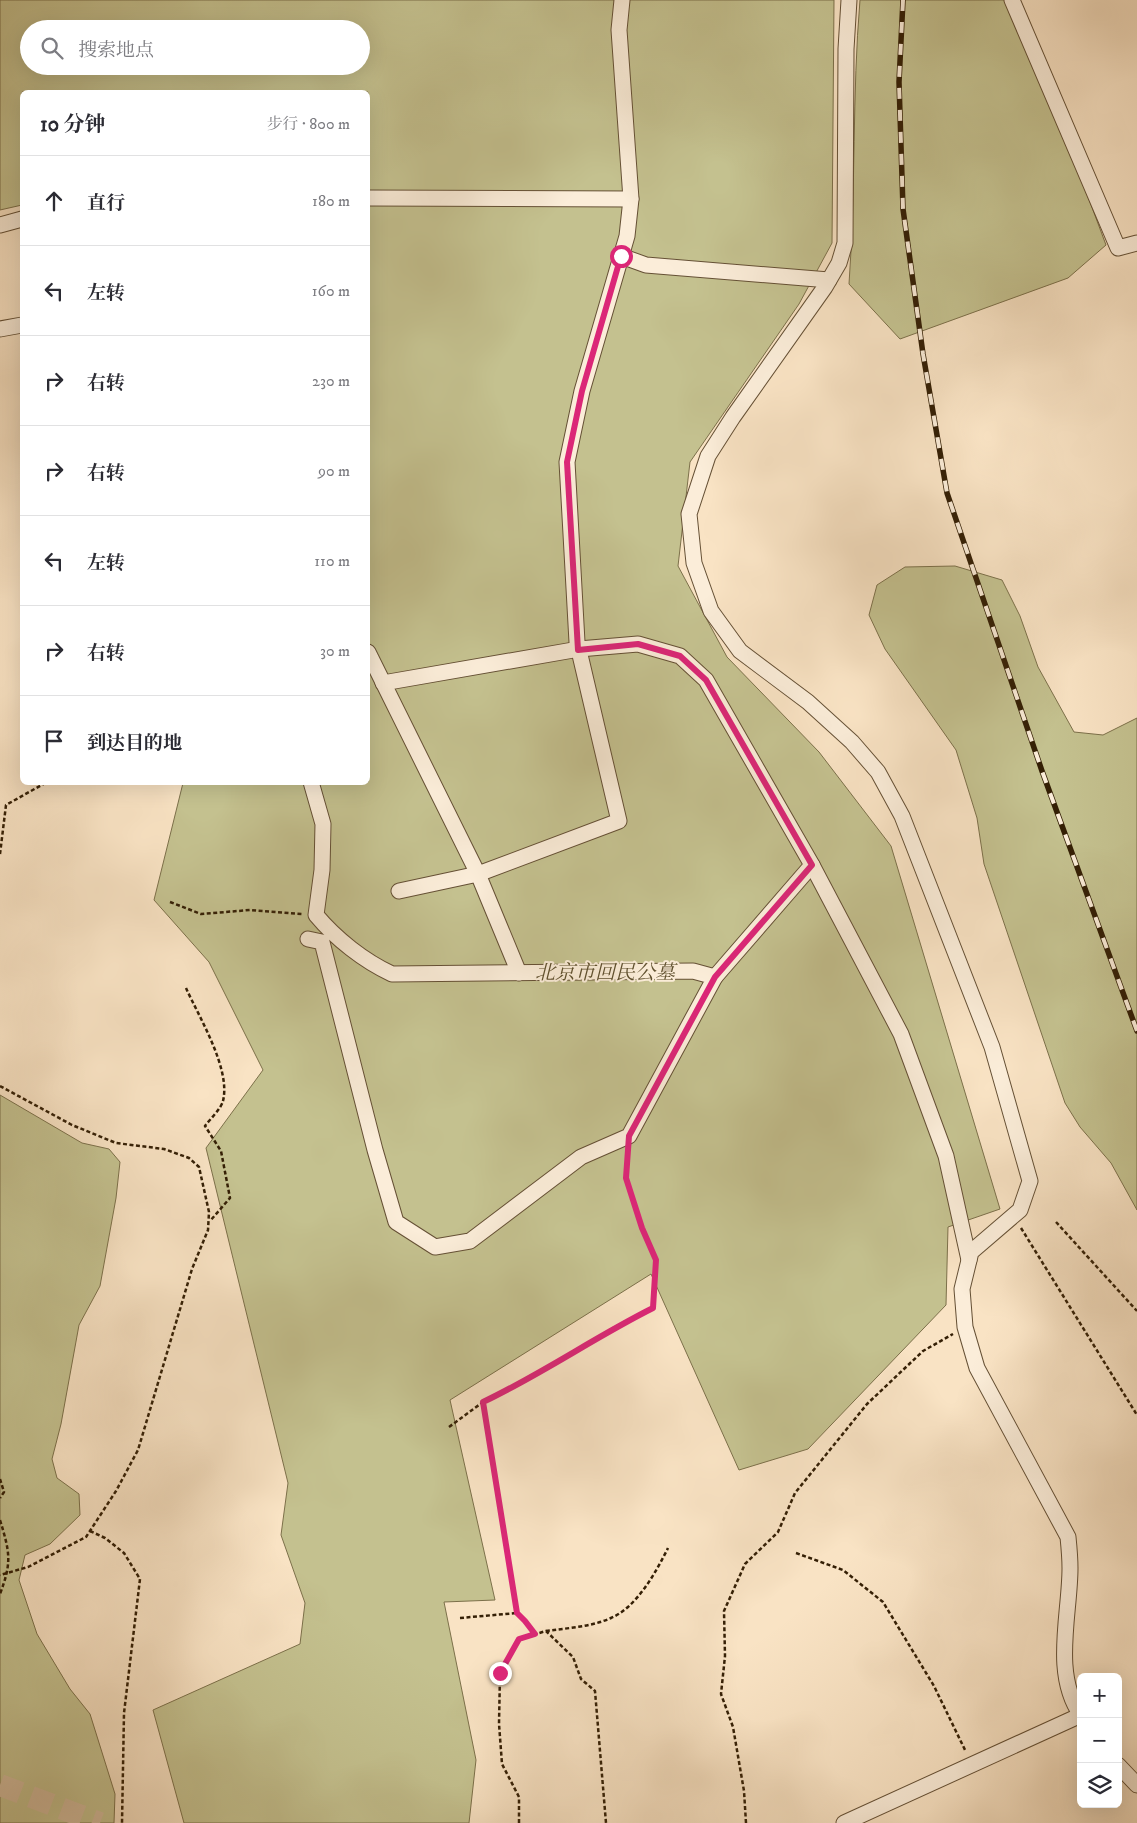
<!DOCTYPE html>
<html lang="zh">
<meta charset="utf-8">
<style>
body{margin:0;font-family:"IM FELL DW Pica","Noto Serif SC",serif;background:#f7f7f7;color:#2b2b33}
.controls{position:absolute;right:15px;bottom:15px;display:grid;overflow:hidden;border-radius:8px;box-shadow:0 5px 20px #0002}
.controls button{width:45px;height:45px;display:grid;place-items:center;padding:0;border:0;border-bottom:1px solid #e1e1e2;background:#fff;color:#2b2b33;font:25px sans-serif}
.stop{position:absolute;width:15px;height:15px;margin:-11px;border:4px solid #db2777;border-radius:50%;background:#fff}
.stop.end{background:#db2777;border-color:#fff;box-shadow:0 1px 5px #0008}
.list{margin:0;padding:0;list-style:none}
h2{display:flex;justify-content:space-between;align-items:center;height:65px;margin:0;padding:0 20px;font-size:21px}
h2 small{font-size:16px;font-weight:400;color:#7c7c81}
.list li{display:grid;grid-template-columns:32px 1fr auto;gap:15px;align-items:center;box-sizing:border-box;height:90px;padding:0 20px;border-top:1px solid #e1e1e2}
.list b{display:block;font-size:19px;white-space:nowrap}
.list em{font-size:16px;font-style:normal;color:#7c7c81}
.icon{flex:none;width:28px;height:28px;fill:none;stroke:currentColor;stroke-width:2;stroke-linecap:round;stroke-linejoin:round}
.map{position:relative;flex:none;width:1137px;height:1823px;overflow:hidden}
.search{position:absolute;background:#fff;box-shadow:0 5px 20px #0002;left:20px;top:20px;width:350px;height:55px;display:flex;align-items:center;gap:12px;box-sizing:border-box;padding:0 18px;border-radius:28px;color:#7c7c81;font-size:19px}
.panel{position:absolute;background:#fff;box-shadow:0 5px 20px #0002;left:20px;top:90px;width:350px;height:695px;border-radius:8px}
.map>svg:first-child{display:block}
.green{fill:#c4c18f;stroke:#7c704a;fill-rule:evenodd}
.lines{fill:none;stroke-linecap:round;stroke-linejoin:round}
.highway-tunnel{stroke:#d2bc9e;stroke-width:22;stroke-dasharray:22 11;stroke-linecap:butt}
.minor-casing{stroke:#655035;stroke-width:17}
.path{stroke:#341f05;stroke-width:2.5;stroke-dasharray:4 2.5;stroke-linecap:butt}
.minor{stroke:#fbedd9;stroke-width:15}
.rail-casing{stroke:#341f05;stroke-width:5.5}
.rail{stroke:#fbedd9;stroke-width:4;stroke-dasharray:11;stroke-linecap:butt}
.route{stroke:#db2777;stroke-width:6}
.labels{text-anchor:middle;stroke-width:4;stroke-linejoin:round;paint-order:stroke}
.park-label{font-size:20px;font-style:italic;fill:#5f502e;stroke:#fbedd9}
</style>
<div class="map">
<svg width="1137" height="1823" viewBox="0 0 1137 1823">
<rect width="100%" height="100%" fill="#f9e3c4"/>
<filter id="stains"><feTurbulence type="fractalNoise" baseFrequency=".004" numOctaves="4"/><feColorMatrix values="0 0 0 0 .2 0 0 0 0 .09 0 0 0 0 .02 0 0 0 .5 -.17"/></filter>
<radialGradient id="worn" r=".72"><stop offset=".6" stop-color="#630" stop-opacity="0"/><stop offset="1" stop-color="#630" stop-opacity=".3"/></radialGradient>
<!-- green -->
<g class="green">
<path d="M0,0H834L832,243L799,304L690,462L678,566L727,657L819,752L891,846L1000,1209L948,1227L946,1305L808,1449L739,1470L651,1274L450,1400L495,1600L444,1602L476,1760L469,1823H184L153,1710L300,1644L305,1603L281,1535L288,1483L206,1148L263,1070L209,962L154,900L183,783L368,782V92H22V205L0,210ZM29,29H361V66H29Z"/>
<path d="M860,0H1015L1106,245L1068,278L900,339L849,284C856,189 852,94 860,0Z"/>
<polygon points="955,566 1002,580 1020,616 1038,667 1074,732 1103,735 1137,718 1137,1210 1111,1163 1080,1127 1065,1103 984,864 977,818 956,750 885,649 869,615 877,585 905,567"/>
<polygon points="0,1095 82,1143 109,1149 120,1162 116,1198 100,1286 79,1325 61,1424 52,1459 57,1478 79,1494 80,1515 50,1544 25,1555 19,1580 37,1634 70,1689 90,1714 115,1794 114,1823 0,1823"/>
</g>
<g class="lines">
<!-- highway-tunnel -->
<polyline class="highway-tunnel" points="0,1785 100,1823"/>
<defs>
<g id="minor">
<path d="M849,0L846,49L845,243L839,263L825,287L733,417L708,456L689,514L694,563L711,611L740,651L808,702L852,742L878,772L902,816L992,1047L1030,1181L1020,1210L971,1252L962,1289L965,1327L977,1368L1068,1537C1069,1547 1070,1558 1070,1568C1070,1615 1052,1674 1081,1715"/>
<polyline points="1012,0 1118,248 1137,243"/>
<polyline points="368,198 631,199"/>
<polyline points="0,225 22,219"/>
<polyline points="621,256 646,265 829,280"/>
<polyline points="0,329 22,325"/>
<polyline points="368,652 478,874 519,973"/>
<polyline points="383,683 579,649 638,644 680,656 706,680 812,865 715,977"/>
<polyline points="812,865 901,1034 946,1156 969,1260"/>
<polyline points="399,891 478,874 619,821 577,642 567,462 582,391 627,236 631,199 619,30 622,0"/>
<path d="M308,939L322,942L375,1150L396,1222L435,1247L470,1241L581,1157L629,1136L715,977L693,971L392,974C364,961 336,939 316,915L322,870L323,824L311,782"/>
<polyline points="1118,1765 1137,1785"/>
<polyline points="844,1823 1081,1715"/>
</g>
</defs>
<!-- minor casing -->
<use href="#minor" class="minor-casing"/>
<!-- path -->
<g class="path">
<polyline points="0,854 6,805 47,782"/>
<polyline points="170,902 201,914 250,910 302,914"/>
<path d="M186,988C199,1017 231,1069 223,1101C221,1109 210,1119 205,1126L221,1151L230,1198L210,1221"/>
<polyline points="0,1086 72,1125 116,1143 164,1149 189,1158 199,1167 209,1212 208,1230 192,1269 138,1450 116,1491 86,1537 28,1567 0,1575"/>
<polyline points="1056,1222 1137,1311"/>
<polyline points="1021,1228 1137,1415"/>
<polyline points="483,1402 517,1613"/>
<polyline points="449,1427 483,1402 520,1384 615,1327 653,1308 656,1260 642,1228 627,1178 628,1152"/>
<polyline points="0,1479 4,1492 0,1498"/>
<path d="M0,1520C10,1553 12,1562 0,1594"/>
<polyline points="90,1531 105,1538 124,1553 140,1579 124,1713 122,1823"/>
<polyline points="796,1553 843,1570 883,1602 934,1686 966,1752"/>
<polyline points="460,1618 517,1613 525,1621 535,1634"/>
<path d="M546,1631C567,1628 591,1627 611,1618C637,1607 656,1572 668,1548"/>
<polyline points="519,1823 519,1797 502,1764 499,1724 500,1673 519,1639 546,1631 573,1657 581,1679 595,1691 606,1823"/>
<polyline points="746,1823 744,1791 733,1727 721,1694 725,1656 724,1611 745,1564 778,1532 795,1493 867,1404 923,1351 953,1334"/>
</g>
<!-- minor -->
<use href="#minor" class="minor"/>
<defs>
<polyline id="rail" points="903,0 899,82 903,209 923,354 947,493 1042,771 1137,1031"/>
</defs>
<!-- rail casing -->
<use href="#rail" class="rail-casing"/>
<!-- rail -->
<use href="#rail" class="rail"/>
</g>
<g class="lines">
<!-- route -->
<path class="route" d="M500,1673L519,1639L535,1634L525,1621L517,1613L483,1402C542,1374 595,1337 653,1308L656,1260L642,1228L626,1178L629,1136L715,977L812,865L706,680L680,656L638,644L578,650L567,462L582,391L621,256"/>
</g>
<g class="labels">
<!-- park labels -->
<g class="park-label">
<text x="605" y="979">北京市回民公墓</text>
</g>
</g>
<rect width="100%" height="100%" filter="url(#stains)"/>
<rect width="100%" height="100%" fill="url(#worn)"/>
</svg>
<div class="controls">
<button>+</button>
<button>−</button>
<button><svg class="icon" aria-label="layers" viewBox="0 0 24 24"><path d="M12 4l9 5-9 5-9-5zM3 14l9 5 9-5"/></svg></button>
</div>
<div class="stop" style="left:621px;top:256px"></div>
<div class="stop end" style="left:500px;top:1673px"></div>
<div class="search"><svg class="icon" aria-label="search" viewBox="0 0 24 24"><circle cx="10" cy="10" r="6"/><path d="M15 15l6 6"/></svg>搜索地点</div>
<section class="panel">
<h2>10 分钟<small>步行 · 800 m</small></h2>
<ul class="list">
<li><svg class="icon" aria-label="ahead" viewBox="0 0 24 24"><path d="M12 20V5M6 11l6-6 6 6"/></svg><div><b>直行</b></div><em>180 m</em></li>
<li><svg class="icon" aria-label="left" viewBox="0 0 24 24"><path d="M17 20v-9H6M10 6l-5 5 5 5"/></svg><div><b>左转</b></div><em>160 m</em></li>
<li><svg class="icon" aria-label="right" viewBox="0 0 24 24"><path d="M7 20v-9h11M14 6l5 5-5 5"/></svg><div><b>右转</b></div><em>230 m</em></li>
<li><svg class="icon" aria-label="right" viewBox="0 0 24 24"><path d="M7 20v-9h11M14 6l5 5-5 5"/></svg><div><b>右转</b></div><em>90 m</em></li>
<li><svg class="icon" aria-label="left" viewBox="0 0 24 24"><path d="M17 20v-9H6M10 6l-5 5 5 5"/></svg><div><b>左转</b></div><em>110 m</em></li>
<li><svg class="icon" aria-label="right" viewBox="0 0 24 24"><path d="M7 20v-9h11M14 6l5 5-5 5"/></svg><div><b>右转</b></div><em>30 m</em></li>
<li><svg class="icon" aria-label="arrive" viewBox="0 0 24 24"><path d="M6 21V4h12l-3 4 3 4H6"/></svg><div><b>到达目的地</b></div></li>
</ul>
</section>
</div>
